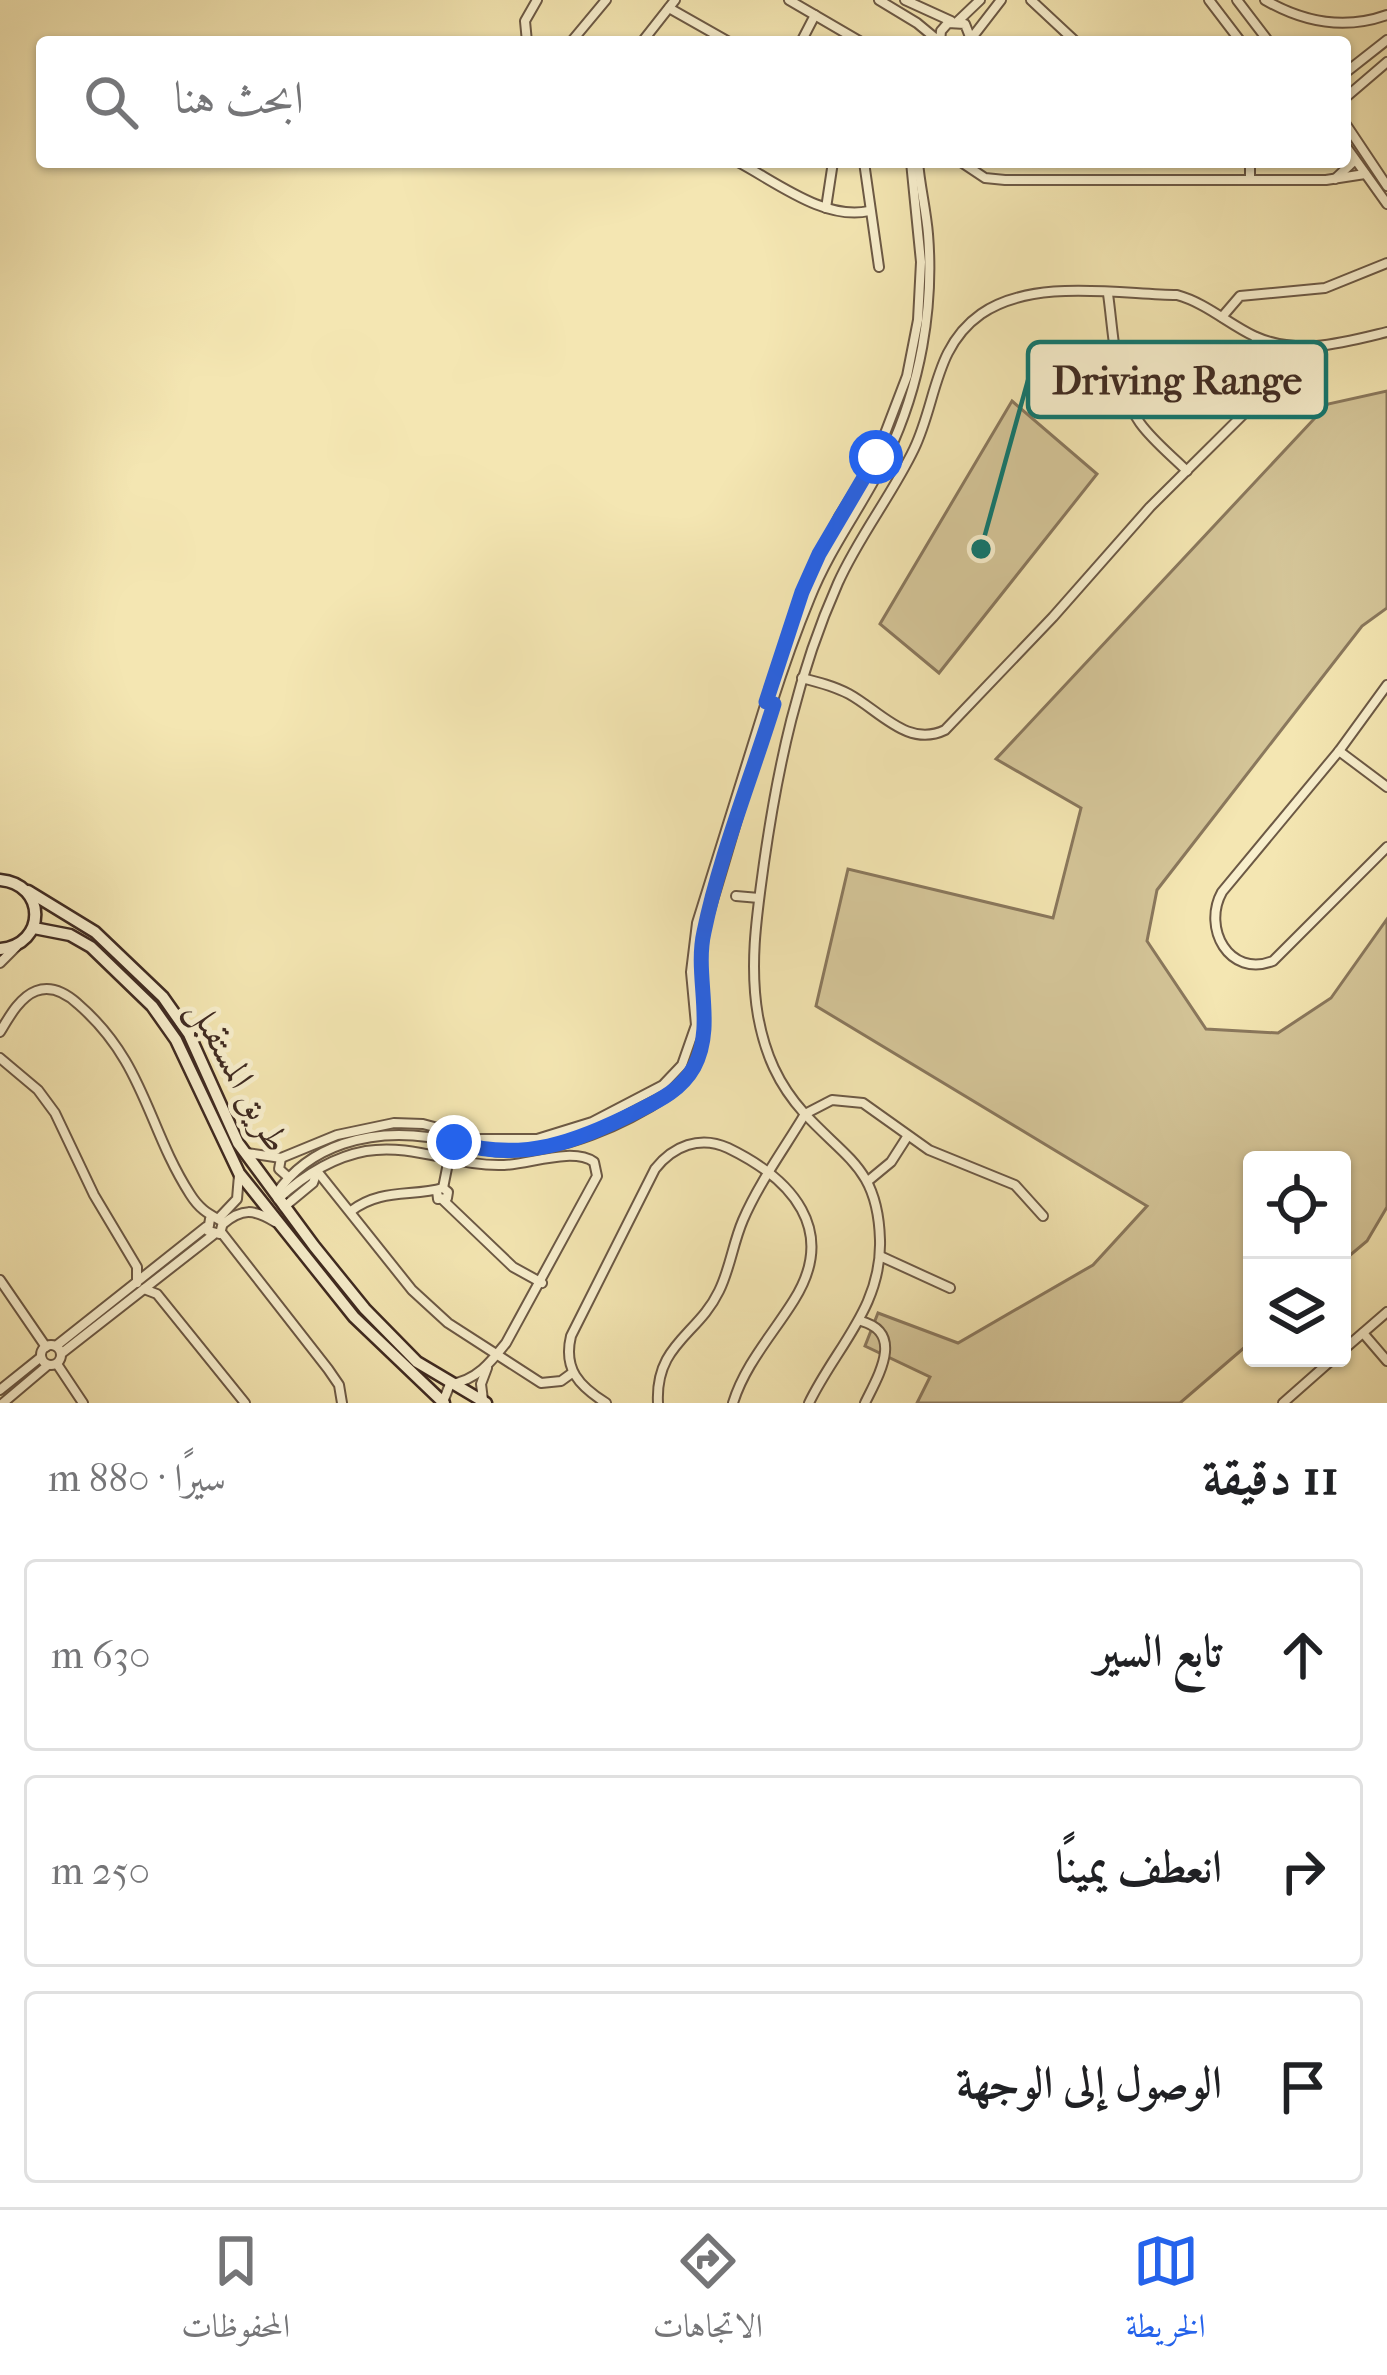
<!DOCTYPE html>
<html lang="ar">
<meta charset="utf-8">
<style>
body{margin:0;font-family:"IM FELL French Canon",Amiri,serif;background:#f2f2f2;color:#202124;direction:rtl}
.controls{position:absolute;right:36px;bottom:36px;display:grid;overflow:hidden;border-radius:12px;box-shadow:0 3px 9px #0004}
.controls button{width:108px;height:108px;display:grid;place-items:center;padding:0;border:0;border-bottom:3px solid #e0e0e0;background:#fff;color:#202124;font:60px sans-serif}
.stop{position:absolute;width:36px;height:36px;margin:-27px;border:9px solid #2563eb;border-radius:50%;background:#fff}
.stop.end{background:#2563eb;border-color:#fff;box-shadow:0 3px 12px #0008}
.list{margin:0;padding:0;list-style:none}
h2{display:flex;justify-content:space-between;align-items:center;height:156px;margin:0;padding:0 48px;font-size:51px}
h2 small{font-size:39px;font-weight:400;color:#757577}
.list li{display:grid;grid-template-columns:78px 1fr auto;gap:36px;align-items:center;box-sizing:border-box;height:192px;margin:0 24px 24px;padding:0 24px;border:3px solid #e0e0e0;border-radius:12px}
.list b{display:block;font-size:45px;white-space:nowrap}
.list em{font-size:39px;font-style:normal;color:#757577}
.icon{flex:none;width:66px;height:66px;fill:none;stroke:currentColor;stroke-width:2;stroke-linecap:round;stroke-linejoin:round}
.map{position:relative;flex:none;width:1387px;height:1403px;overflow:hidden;direction:ltr}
.search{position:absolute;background:#fff;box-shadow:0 3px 9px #0004;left:36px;right:36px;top:36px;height:132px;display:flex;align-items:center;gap:30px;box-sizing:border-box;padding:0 42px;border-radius:12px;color:#757577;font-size:45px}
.sheet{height:804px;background:#fff}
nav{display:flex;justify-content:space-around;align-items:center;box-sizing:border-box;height:168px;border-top:3px solid #e0e0e0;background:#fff;font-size:33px;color:#757577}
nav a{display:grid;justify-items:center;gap:6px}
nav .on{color:#2563eb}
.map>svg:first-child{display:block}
.green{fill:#d5c699;stroke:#8a785d;stroke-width:3}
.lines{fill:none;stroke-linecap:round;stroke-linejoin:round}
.minor-casing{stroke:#6c5945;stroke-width:12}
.secondary-casing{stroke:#3f2a21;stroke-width:15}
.minor{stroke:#f8efcd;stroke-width:8}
.secondary{stroke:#f8efcd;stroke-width:10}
.route{stroke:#2563eb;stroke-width:15}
.labels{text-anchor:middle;stroke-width:10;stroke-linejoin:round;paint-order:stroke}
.street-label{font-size:36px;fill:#3f2a21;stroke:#f8efcd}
.leader{fill:none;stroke:#0f766e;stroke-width:4.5}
.callout-dot{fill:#0f766e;stroke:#f8efcd;stroke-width:4.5}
.callout{fill:#f8efcd;stroke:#0f766e;stroke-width:4.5}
.callout-label{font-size:39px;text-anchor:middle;font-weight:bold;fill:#3f2a21}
</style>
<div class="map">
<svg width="1387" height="1403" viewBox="0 0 1387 1403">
<rect width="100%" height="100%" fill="#f4e6b2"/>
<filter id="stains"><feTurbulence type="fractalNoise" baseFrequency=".00167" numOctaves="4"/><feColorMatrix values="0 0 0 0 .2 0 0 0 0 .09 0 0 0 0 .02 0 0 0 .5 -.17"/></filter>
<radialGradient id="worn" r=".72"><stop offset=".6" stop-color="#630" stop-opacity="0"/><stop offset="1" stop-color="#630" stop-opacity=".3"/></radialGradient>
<!-- green -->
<g class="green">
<polygon points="1387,391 1387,608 1362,626 1157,890 1147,941 1206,1029 1278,1033 1331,998 1387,919 1387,1207 1367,1241 1342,1262 1342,1160 1252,1160 1252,1341 1180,1403 917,1403 930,1377 865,1346 878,1313 958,1343 1093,1265 1147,1206 816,1006 848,869 1053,918 1081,808 996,759 1328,404"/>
<polygon points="1012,401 1097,474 939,673 880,624"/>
</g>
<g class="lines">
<defs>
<g id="minor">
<polyline points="789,0 861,42"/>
<polyline points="879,0 917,23 940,42 941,31 948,23 965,24 972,42"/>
<polyline points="905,0 951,21"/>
<polyline points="1031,0 1076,42"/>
<polyline points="1209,0 1241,42"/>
<polyline points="1237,0 1269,42"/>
<path d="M1265,0C1303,22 1345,30 1387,15"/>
<polyline points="669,8 729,42"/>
<polyline points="958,21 980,0"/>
<polyline points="974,35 1001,0"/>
<polyline points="527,42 525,21 537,0"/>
<polyline points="571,42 606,0"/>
<polyline points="642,42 675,0"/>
<polyline points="801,42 815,15"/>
<polyline points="1345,73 1387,40"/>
<polyline points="1345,98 1387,62"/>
<polyline points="1345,123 1387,186"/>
<polyline points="1345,145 1387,204"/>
<path d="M738,162C776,182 825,221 869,211"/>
<polyline points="864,162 879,267"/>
<polyline points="961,162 985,178 1005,180 1326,180 1365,174"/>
<polyline points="1250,178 1250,162"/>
<polyline points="1335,179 1355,160"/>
<polyline points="826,208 833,162"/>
<path d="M1108,294C1114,336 1114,387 1140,423C1153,441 1171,455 1187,471"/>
<polyline points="1222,317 1240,296 1325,288 1387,263"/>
<path d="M1255,337C1272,363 1298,367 1323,347"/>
<polyline points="1271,385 1270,368 1275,353"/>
<path d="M802,678C818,682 834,686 849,694C880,711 908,748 945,730L1053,617L1150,507L1284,374L1302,346"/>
<path d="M1387,685L1339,751L1222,892C1202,928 1229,978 1273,961L1387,847"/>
<polyline points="1339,751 1387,787"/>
<polyline points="736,896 759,898"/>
<polyline points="0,963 16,947"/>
<path d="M0,1032C9,1017 20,997 36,991C52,985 67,994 78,1004C145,1062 147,1127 190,1194C200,1210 209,1214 223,1222L220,1234L208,1231L210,1219"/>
<polyline points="0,1058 38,1090 55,1113 94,1195 137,1267 137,1283"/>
<polyline points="247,1153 281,1158 337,1135 394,1123 423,1124 479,1139 537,1139 592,1122 663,1085 682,1065 696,1025 691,972 697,923 766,702 802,591 839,517 876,457 907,376 918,320 921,262 911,162"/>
<polyline points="281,1158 279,1169 288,1177"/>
<polyline points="317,1171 412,1290 448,1323 541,1383 561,1381 572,1373"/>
<polyline points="868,1181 891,1162 907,1137"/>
<polyline points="443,1188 449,1158"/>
<path d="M276,1194C310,1144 371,1129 428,1137C456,1141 480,1152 508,1152C563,1152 624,1125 669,1095C717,1062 698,1010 700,962C701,940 707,920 713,900C744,800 770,695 810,598C830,547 864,504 888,454C920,386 934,309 928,234C926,210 920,186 918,162"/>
<path d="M278,1199C302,1177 333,1157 366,1151C414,1143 457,1167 504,1165C530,1164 573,1147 594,1162L597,1176L506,1343C491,1362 476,1381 450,1384L443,1402"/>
<polyline points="443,1200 513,1267 542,1283"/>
<polyline points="284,1207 313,1183 317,1172"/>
<path d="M351,1211C381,1188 411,1197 443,1188L448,1192L447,1198L438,1199L437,1190"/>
<polyline points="219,1218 237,1199 239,1175"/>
<path d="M223,1224C242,1208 254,1209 275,1222"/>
<polyline points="221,1232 328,1369 339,1385 342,1403"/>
<polyline points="880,1256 950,1288"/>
<polyline points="0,1280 46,1347"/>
<polyline points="144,1289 157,1294 245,1403"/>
<path d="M861,1321C905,1333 878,1376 865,1403"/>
<polyline points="1363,1333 1387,1361"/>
<circle cx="51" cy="1355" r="10"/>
<polyline points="56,1346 206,1227"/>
<polyline points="1342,1351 1387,1312"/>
<polyline points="62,1353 213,1235"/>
<polyline points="57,1364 83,1403"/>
<polyline points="0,1390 41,1357"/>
<polyline points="483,1400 481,1384 487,1368"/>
<polyline points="3,1403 48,1365"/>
<path d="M606,1403C579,1386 563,1369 571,1336L655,1169C673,1146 700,1135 728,1148C792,1179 838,1230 794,1300C773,1334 745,1364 733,1403"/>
<path d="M658,1403C655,1344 698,1335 719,1291C730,1269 733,1243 743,1220C759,1183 784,1149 805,1114L832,1100L863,1103L929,1150L1015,1185L1043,1216"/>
<path d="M809,1403C836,1347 882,1307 880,1240C878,1168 846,1159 804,1113C778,1084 765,1054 758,1016C749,964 757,914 764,863C778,765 798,673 838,583C859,536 892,495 914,449C937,401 934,347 981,314C1033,278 1117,294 1177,295C1206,303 1227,323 1254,336C1298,356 1342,343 1387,332"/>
<polyline points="1283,1403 1334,1358"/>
</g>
<g id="secondary">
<path d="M0,880C47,884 47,945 0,949"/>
<polyline points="28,891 95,932 163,997 189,1034 238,1143 314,1246 365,1309 417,1362 486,1403"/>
<polyline points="34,928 70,935 91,947 152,1006 176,1040 239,1173 354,1317 444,1403"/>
</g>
</defs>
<!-- minor casing -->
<use href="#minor" class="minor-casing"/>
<!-- secondary casing -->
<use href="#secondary" class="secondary-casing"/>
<!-- minor -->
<use href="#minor" class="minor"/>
<!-- secondary -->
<use href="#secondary" class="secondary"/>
</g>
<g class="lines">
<!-- route -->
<path class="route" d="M454,1142C522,1163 577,1142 638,1111C660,1100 681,1090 694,1067C716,1026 694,976 704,932C720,855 751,779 774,704L766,702L802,592L819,554L876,457"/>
</g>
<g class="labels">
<!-- street labels -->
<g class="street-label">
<text transform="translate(240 1075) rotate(61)" y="13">طريق المستقبل</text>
</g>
</g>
<!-- callouts -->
<path class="leader" d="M981 549L1028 380"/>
<circle class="callout-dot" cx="981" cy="549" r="12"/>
<rect class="callout" x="1028" y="342" width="298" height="75" rx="12"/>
<g class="callout-label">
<text x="1177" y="394">Driving Range</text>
</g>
<rect width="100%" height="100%" filter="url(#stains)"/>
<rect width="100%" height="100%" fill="url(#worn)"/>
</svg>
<div class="controls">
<button><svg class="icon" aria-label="locate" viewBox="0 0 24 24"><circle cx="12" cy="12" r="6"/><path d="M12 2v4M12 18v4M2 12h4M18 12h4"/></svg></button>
<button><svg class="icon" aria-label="layers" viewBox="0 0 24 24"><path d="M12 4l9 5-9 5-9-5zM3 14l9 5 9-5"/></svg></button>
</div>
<div class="stop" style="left:876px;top:457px"></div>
<div class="stop end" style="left:454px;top:1142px"></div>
<div class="search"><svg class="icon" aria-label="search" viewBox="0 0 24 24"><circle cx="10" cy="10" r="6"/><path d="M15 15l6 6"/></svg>ابحث هنا</div>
</div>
<section class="sheet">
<h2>11 دقيقة<small>سيرًا · 880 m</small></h2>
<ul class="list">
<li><svg class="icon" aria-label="ahead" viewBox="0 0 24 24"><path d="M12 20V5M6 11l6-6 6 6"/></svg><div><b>تابع السير</b></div><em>630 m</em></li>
<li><svg class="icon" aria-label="right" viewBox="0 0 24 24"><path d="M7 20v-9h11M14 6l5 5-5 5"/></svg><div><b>انعطف يمينًا</b></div><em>250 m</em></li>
<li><svg class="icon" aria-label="arrive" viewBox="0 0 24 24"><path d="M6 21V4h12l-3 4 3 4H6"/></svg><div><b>الوصول إلى الوجهة</b></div></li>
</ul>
</section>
<nav>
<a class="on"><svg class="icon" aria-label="map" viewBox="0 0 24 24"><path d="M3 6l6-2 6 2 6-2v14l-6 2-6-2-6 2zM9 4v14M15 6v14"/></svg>الخريطة</a>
<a><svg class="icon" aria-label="directions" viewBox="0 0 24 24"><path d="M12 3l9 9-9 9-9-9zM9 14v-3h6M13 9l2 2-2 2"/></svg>الاتجاهات</a>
<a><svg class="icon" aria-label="saved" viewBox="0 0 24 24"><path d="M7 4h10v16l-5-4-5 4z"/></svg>المحفوظات</a>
</nav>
